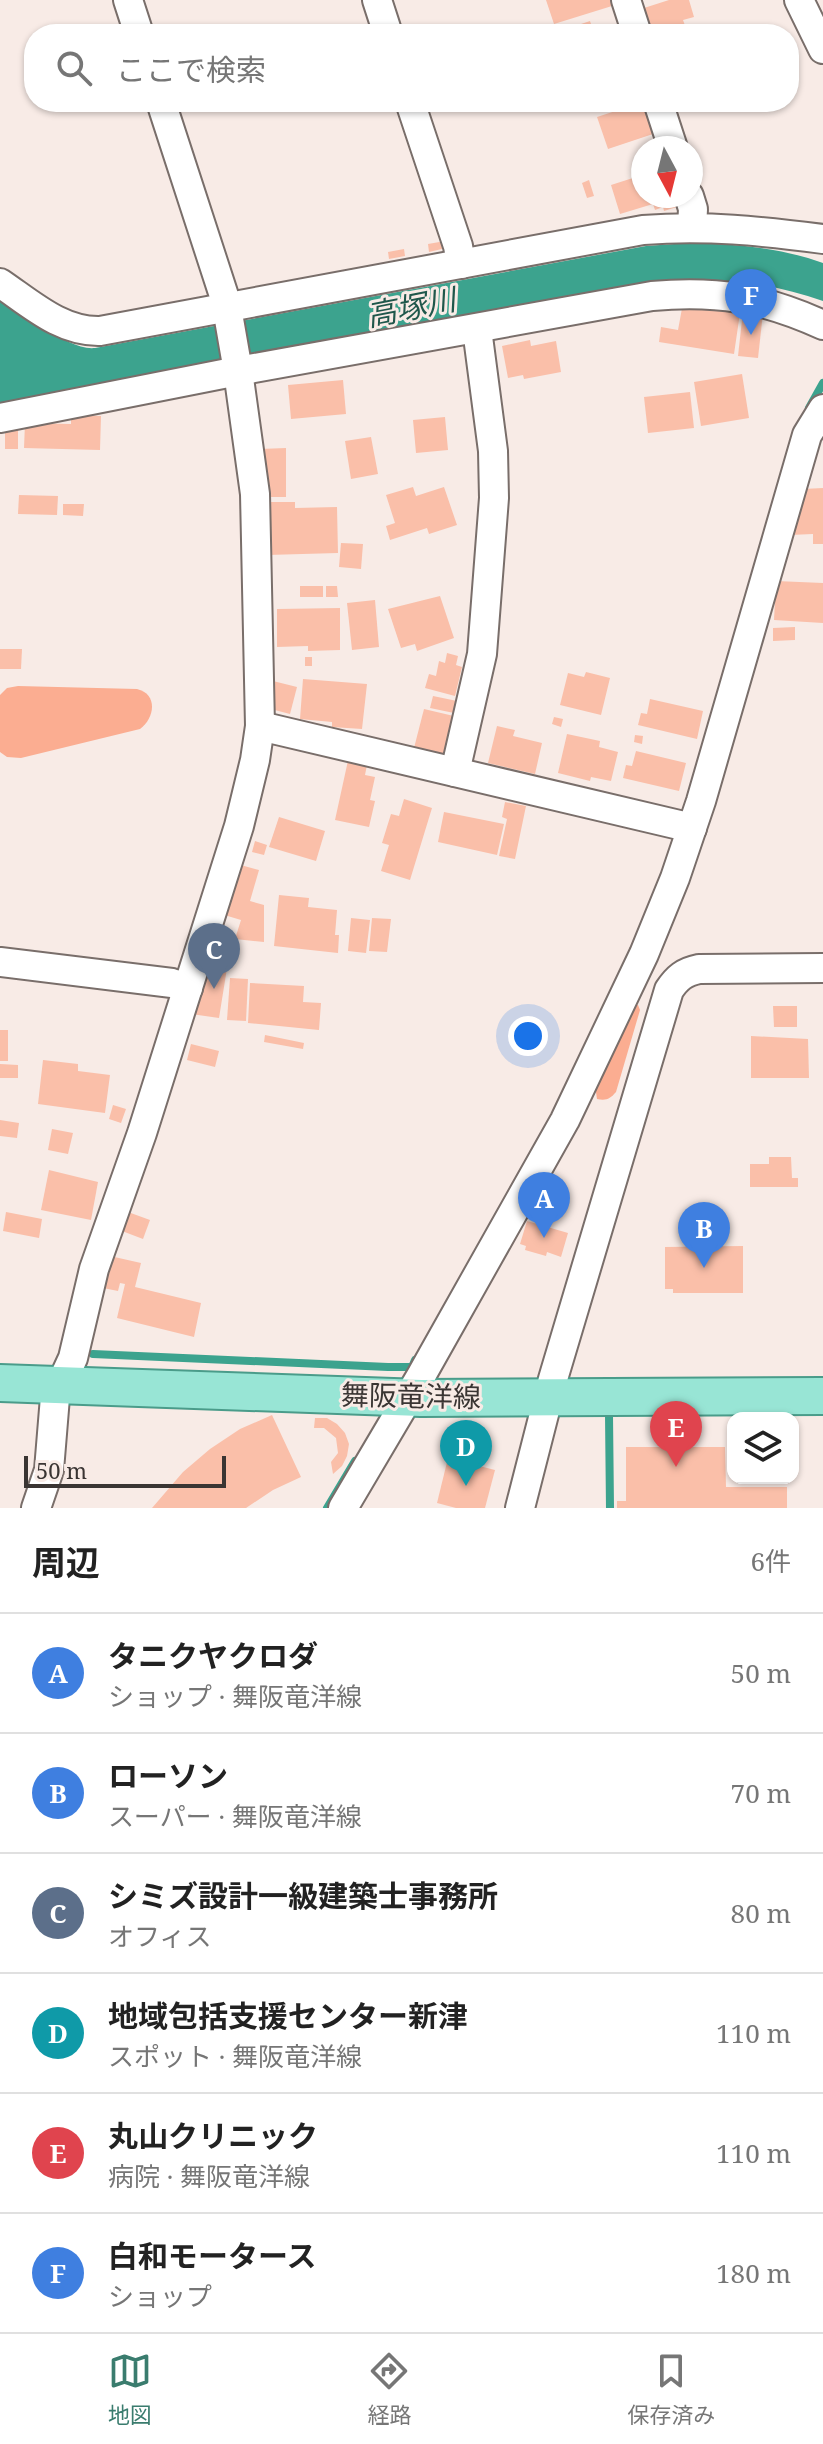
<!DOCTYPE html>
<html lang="ja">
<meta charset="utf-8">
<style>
body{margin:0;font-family:"Noto Serif","Noto Sans JP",serif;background:#f6f6f6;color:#222}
.controls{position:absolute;right:24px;bottom:24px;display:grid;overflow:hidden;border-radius:16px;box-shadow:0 2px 6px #0004}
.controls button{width:72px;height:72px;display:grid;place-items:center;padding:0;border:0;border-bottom:2px solid #e0e0e0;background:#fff;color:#222;font:40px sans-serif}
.compass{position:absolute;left:631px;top:136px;width:72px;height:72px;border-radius:50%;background:#fff;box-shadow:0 2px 6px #0004;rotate:173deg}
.scale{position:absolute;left:24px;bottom:20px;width:202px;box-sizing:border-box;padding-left:8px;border:4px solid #3a3533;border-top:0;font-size:22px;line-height:28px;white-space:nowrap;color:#3a3533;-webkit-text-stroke:6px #f8ebe6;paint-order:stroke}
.you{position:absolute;left:528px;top:1036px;width:28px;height:28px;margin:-20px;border:6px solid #fff;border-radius:50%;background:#1a73e8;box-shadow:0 0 0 12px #1a73e833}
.badge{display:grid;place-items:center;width:52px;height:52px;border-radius:50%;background:#3a7c6e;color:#fff;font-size:26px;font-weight:700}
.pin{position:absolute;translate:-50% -66px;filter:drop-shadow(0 2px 4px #0008)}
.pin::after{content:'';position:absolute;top:42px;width:28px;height:24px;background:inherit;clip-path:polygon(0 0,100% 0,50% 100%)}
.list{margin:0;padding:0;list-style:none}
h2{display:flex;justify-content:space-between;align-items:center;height:104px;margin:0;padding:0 32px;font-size:34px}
h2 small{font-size:26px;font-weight:400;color:#767676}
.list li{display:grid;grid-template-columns:52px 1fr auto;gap:24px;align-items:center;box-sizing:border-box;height:120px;padding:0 32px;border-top:2px solid #e0e0e0}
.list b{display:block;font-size:30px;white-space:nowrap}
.list p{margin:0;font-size:26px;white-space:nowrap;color:#767676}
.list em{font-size:26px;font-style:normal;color:#767676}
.icon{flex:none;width:44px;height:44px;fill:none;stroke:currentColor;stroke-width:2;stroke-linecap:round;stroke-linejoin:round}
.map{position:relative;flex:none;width:823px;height:1508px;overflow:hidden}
.search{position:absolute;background:#fff;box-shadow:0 2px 6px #0004;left:24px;right:24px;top:24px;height:88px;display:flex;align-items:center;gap:20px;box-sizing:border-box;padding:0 28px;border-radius:32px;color:#767676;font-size:30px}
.sheet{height:824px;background:#fff}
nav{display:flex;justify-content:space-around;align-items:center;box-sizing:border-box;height:112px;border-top:2px solid #e0e0e0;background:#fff;font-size:22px;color:#767676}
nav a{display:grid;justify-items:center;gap:4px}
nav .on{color:#3a7c6e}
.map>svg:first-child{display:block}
.green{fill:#fbad91}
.water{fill:#3ca38e}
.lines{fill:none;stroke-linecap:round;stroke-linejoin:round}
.stream{stroke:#3ca38e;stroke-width:8}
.building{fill:#fabfa9}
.minor-casing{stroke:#796e6a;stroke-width:32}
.major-casing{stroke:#4a9c8a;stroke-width:40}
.minor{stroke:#fff;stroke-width:28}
.major{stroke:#98e5d5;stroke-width:36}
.labels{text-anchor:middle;stroke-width:6;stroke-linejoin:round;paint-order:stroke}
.street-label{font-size:28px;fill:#3a3533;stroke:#f8ebe6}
.water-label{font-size:30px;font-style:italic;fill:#1f574b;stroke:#f8ebe6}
</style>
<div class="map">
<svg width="823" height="1508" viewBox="0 0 823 1508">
<rect width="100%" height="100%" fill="#f8ebe6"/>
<!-- green -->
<g class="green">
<path d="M18,686L137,689C158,694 155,718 140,729L21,758L7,757L0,752V695L7,688Z"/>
<path d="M634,1005H638L640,1010L616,1092C610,1099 606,1101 597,1099L595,1085Z"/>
</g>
<!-- water -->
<path class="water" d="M688,243C734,244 779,247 823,263V301C766,281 710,277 650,282L0,403V295C24,311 67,351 95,348L646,246Z"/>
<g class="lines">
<!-- stream -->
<g class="stream">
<polyline points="809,408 823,383"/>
<polyline points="93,1354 388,1367 412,1367 415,1360"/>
<polyline points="609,1415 610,1508"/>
<polyline points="327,1508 355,1461"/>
</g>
</g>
<!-- building -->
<g class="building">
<polygon points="546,0 610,0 612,6 554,24"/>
<polygon points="669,0 689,0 694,17 683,20 688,34 652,34 644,8"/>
<polygon points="590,21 593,30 581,34 578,25"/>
<polygon points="643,102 656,133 608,149 597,117"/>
<polygon points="643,171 643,196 677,196 680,206 664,211 663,207 655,210 653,204 620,214 611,185 636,177 636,174"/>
<polygon points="589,180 594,196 587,198 582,183"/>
<polygon points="445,241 446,248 429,252 428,244"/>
<polygon points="404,249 405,256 389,259 388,252"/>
<polygon points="683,303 740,313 734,354 659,342 661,327 678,330"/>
<polygon points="743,311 763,313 758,358 738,356"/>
<polygon points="530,340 531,346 556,341 561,372 524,379 523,375 508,378 502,346"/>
<polygon points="742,374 749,418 701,426 694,382"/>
<polygon points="343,380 346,414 291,419 288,385"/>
<polygon points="690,392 694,428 648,433 644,397"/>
<polygon points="71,415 101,416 100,450 24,448 25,423 71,424"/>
<polygon points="445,417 448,450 416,453 413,420"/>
<polygon points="5,426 18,427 18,449 5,449"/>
<polygon points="371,437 378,474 351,479 345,441"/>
<polygon points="286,448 286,497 261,497 260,449"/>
<polygon points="413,487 416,496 444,487 457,525 429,534 427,528 390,540 386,526 395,523 386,495"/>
<polygon points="823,488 823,544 813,544 813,534 790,535 803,489"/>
<polygon points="19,495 58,496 57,515 18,514"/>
<polygon points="266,502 295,502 295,508 337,507 338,553 267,555"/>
<polygon points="63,504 84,504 83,516 63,515"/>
<polygon points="341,543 363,544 361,569 339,567"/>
<polygon points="776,581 823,583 823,623 774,620"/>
<rect x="300" y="586" width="23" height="11"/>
<polygon points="326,586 337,586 338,597 326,597"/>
<polygon points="440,596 454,638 417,651 415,644 401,648 388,609"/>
<polygon points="375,600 379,647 352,650 347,603"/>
<polygon points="340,608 340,650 308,651 308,646 277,647 277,609"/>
<polygon points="795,627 795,640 773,641 773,628"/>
<polygon points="0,649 22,649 21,669 0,669"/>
<polygon points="447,653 458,656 456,665 462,667 455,696 425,688 429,674 436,676 439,661 445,663"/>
<rect x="305" y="657" width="7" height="9"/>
<polygon points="586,672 610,678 601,715 560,705 568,673 584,677"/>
<polygon points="303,679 367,684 362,729 332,727 332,722 300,719"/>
<polygon points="273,681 297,687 290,714 267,708"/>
<polygon points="433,696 457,701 454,713 430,708"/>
<polygon points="650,699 703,711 697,739 638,725 641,713 647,714"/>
<polygon points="424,709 458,717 449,756 414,748"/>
<polygon points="554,717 563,719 561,727 552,724"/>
<polygon points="497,726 515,730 513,736 542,743 535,774 488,763"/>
<polygon points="567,734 600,741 599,747 618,752 611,781 591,777 590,781 558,773"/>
<polygon points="635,735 643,736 642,744 634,742"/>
<polygon points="636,751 686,763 679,791 623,778 626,765 632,766"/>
<polygon points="349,756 368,760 365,775 375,777 370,800 375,801 369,827 335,820"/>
<polygon points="404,799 432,808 410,880 381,871 389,845 382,843 391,814 399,816"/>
<polygon points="505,802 526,806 515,859 499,856 507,819 502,817"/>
<polygon points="444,812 504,824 497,855 438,842"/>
<polygon points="279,817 325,831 316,861 269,847"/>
<polygon points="255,841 267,845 264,855 252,852"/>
<polygon points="237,864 259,870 250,901 264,905 264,942 235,939 241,920 221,914"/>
<polygon points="279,895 309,898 308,907 337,910 335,935 339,935 338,953 274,946"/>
<polygon points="351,918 370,920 366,953 348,951"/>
<polygon points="372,918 391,919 387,952 369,951"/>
<polygon points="209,959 228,962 219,1018 191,1014 201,984 205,984"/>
<polygon points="230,978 248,979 246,1021 227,1020"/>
<polygon points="250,983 304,986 303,1002 321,1003 319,1030 248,1023"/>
<polygon points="773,1006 797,1006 797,1027 774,1027"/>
<rect x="0" y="1030" width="8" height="31"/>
<polygon points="265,1035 304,1043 303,1049 264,1042"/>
<polygon points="751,1036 808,1039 809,1078 751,1078"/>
<polygon points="191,1044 219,1051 215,1067 187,1060"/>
<polygon points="43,1060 78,1064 78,1071 110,1075 105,1113 38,1104"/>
<polygon points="0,1064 18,1065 18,1078 0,1078"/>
<polygon points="113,1105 126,1109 121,1123 109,1119"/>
<polygon points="0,1120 19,1123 17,1138 0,1136"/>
<polygon points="52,1129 73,1133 68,1154 48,1150"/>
<polygon points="769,1157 791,1157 792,1178 798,1178 798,1187 750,1187 750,1164 769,1164"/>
<polygon points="49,1170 98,1182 91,1220 41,1210"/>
<polygon points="6,1212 42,1219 39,1238 3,1231"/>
<polygon points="128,1212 150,1220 143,1239 122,1231"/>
<polygon points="527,1221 568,1233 561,1257 547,1252 546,1256 525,1250 526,1246 520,1244"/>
<polygon points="743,1246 743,1293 673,1293 673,1289 665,1289 665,1247"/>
<polygon points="110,1256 141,1263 135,1287 201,1303 194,1337 117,1318 125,1284 120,1283 118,1291 103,1288"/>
<polygon points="272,1415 301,1477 273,1490 246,1508 152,1508 183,1472 210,1449 240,1429"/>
<polygon points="315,1418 327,1418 337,1424 345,1433 349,1444 347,1456 342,1466 333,1474 331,1462 338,1453 336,1438 324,1428 314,1428"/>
<polygon points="626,1447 725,1447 726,1487 787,1487 787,1508 617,1508 617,1501 626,1501"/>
<polygon points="448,1458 495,1470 485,1508 456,1508 437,1503"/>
</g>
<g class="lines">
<defs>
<g id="minor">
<polyline points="128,0 139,34"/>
<polyline points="377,0 388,34"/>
<polyline points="626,0 637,34"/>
<polyline points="799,0 823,49"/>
<polyline points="410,102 458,246 461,264"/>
<polyline points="658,102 673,148"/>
<polyline points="689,196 693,209 692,227"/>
<path d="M0,283C31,304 61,332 100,331L643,230C707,225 760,231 823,239"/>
<path d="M0,418L238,371L652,296C716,290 764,298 823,325"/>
<polyline points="260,726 692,828"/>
<polyline points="455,772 482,654 494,498 493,451 477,329"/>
<polyline points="0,962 172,983 188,988"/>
<polyline points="36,1508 49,1470 55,1397 73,1358 94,1269 142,1133 239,826 255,760 260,726 255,494 238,371 226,302 161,102"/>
<polyline points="343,1508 421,1376 565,1120 644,954 675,878 701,801 807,435 823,409"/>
<path d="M520,1508L553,1379L669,990C677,978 684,972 699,969L823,968"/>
</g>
<polyline id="major" points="0,1383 421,1398 823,1396"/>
</defs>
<!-- minor casing -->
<use href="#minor" class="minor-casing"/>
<!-- major casing -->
<use href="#major" class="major-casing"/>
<!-- minor -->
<use href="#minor" class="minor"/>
<!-- major -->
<use href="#major" class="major"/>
</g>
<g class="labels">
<!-- street labels -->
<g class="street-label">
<text transform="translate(411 1396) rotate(1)" y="10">舞阪竜洋線</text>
</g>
<!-- water labels -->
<g class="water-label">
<text transform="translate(411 308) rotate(-11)" y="10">高塚川</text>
</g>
</g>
</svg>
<div class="controls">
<button><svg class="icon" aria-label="layers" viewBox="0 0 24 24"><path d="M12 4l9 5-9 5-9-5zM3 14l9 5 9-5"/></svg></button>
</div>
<svg class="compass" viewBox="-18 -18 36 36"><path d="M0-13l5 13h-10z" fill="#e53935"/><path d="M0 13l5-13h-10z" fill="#767676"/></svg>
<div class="scale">50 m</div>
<div class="you"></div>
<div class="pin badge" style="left:544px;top:1238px;background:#3f7fe0">A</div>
<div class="pin badge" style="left:704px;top:1268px;background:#3f7fe0">B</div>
<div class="pin badge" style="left:214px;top:989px;background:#5c6f8a">C</div>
<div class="pin badge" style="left:466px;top:1486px;background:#0f9aa8">D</div>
<div class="pin badge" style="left:676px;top:1467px;background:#e0444e">E</div>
<div class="pin badge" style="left:751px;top:335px;background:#3f7fe0">F</div>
<div class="search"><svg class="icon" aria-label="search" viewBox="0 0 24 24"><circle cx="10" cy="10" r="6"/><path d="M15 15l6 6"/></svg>ここで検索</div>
</div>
<section class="sheet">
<h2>周辺<small>6件</small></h2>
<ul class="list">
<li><span class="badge" style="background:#3f7fe0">A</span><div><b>タニクヤクロダ</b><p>ショップ · 舞阪竜洋線</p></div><em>50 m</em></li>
<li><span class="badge" style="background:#3f7fe0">B</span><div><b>ローソン</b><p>スーパー · 舞阪竜洋線</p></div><em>70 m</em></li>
<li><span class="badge" style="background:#5c6f8a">C</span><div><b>シミズ設計一級建築士事務所</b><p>オフィス</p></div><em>80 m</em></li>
<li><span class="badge" style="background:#0f9aa8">D</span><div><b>地域包括支援センター新津</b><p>スポット · 舞阪竜洋線</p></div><em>110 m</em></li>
<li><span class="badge" style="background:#e0444e">E</span><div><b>丸山クリニック</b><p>病院 · 舞阪竜洋線</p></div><em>110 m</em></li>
<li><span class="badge" style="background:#3f7fe0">F</span><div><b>白和モータース</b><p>ショップ</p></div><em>180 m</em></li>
</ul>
</section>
<nav>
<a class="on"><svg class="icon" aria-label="map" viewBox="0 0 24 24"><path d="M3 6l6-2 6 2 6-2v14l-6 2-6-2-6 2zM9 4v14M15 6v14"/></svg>地図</a>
<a><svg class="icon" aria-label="directions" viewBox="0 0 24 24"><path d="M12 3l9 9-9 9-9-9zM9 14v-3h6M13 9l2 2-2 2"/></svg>経路</a>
<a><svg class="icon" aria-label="saved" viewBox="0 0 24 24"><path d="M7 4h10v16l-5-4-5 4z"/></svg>保存済み</a>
</nav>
